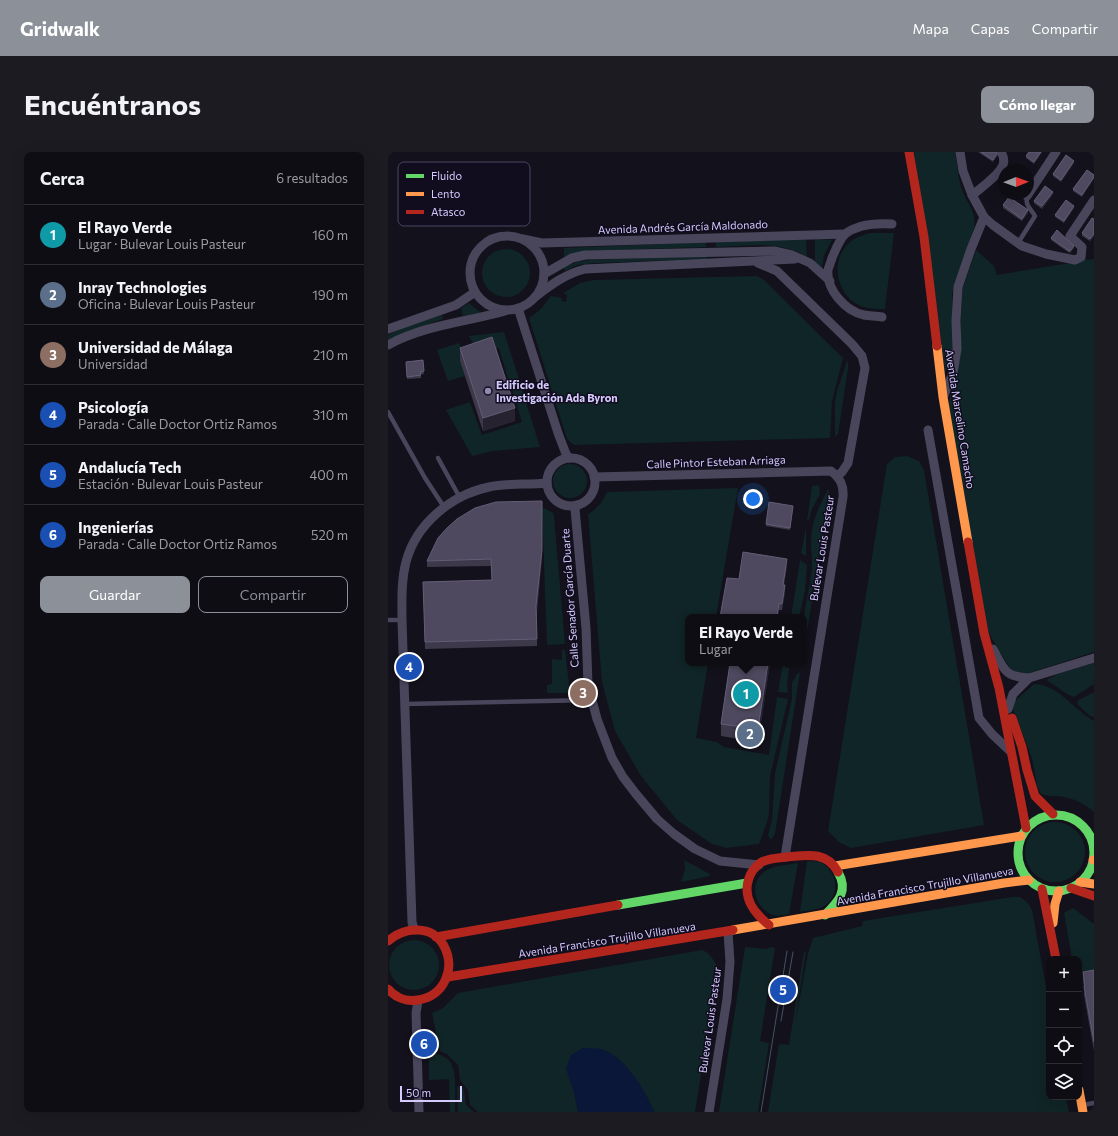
<!DOCTYPE html>
<html lang="es">
<meta charset="utf-8">
<style>
body{margin:0;font-family:Commissioner,sans-serif;background:#1c1b22;color:#f1f3f6}
.controls{position:absolute;right:12px;bottom:12px;display:grid;overflow:hidden;border-radius:8px;box-shadow:0 4px 16px #0002}
.controls button{width:36px;height:36px;display:grid;place-items:center;padding:0;border:0;border-bottom:1px solid #2e2d34;background:#0e0d14;color:#f1f3f6;font:20px sans-serif}
.compass{position:absolute;left:610px;top:12px;width:36px;height:36px;border-radius:50%;background:#0e0d14;box-shadow:0 4px 16px #0002;rotate:89deg}
.scale{position:absolute;left:12px;bottom:10px;width:62px;box-sizing:border-box;padding-left:4px;border:2px solid #d5cbfe;border-top:0;font-size:11px;line-height:14px;white-space:nowrap;color:#d5cbfe;-webkit-text-stroke:3px #110d1f;paint-order:stroke}
.you{position:absolute;left:365px;top:347px;width:14px;height:14px;margin:-10px;border:3px solid #fff;border-radius:50%;background:#1a73e8;box-shadow:0 0 0 6px #1a73e833}
.badge{display:grid;place-items:center;width:26px;height:26px;border-radius:50%;background:#8c9099;color:#fff;font-size:13px;font-weight:700}
.pin{position:absolute;translate:-50% -50%;border:2px solid #fff;box-shadow:0 1px 4px #0006}
.popup{position:absolute;left:297px;top:462px;width:122px;height:52px;box-sizing:border-box;display:grid;place-content:center;border-radius:8px;background:#0e0d14;filter:drop-shadow(0 1px 3px #0005);font-size:13px;white-space:nowrap;color:#9b9ca0}
.popup b{font-size:15px;color:#f1f3f6}
.popup::after{content:'';position:absolute;left:50%;top:100%;margin-left:-8px;border:8px solid transparent;border-top-color:#0e0d14}
.list{margin:0;padding:0;list-style:none}
h2{display:flex;justify-content:space-between;align-items:center;height:52px;margin:0;padding:0 16px;font-size:17px}
h2 small{font-size:13px;font-weight:400;color:#9b9ca0}
.list li{display:grid;grid-template-columns:26px 1fr auto;gap:12px;align-items:center;box-sizing:border-box;height:60px;padding:0 16px;border-top:1px solid #2e2d34}
.list b{display:block;font-size:15px;white-space:nowrap}
.list p{margin:0;font-size:13px;white-space:nowrap;color:#9b9ca0}
.list em{font-size:13px;font-style:normal;color:#9b9ca0}
.actions{display:flex;gap:8px;padding:12px 16px}
.actions a{flex:1;padding:9px 0;border:1px solid #8c9099;border-radius:8px;text-align:center;font-size:14px;color:#8c9099}
.actions .main{background:#8c9099;color:#fff}
.icon{flex:none;width:22px;height:22px;fill:none;stroke:currentColor;stroke-width:2;stroke-linecap:round;stroke-linejoin:round}
.map{position:relative;flex:none;width:706px;height:960px;overflow:hidden;border-radius:8px}
header{display:flex;align-items:center;gap:24px;box-sizing:border-box;height:56px;padding:0 20px;background:#8c9099;color:#fff}
header strong{font-size:19px}
nav{display:flex;gap:22px;margin-inline-start:auto;font-size:14px}
.intro{display:flex;align-items:center;justify-content:space-between;box-sizing:border-box;height:96px;padding:0 24px}
h1{margin:0;font-size:28px}
.button{padding:10px 18px;border-radius:8px;background:#8c9099;color:#fff;font-size:14px;font-weight:700}
main{display:flex;gap:24px;padding:0 24px}
aside{flex:1;background:#0e0d14;border-radius:8px;box-shadow:0 4px 16px #0002}
.map>svg:first-child{display:block}
.green{fill:#102527}
.water{fill:#0a1738}
.lines{fill:none;stroke-linecap:round;stroke-linejoin:round}
.lane{stroke:#49465c;stroke-width:4.5}
.street{stroke:#49465c;stroke-width:9}
.fast{stroke:#63d668;stroke-width:9}
.slow{stroke:#ff974d;stroke-width:9}
.jam{stroke:#b3261e;stroke-width:9}
.tram{stroke:#415366;stroke-width:1}
.wall{fill:#3d394b}
.shaded-wall{fill:#26222f}
.building{fill:#4e495e;stroke:#635d77}
.poi-dot{fill:#918aaf;stroke:#110d1f;stroke-width:1.5}
.labels{text-anchor:middle;stroke-width:3;stroke-linejoin:round;paint-order:stroke}
.street-label{font-size:11px;fill:#d5cbfe;stroke:#110d1f}
.poi-label{font-size:11px;font-weight:bold;fill:#d5cbfe;stroke:#110d1f;text-anchor:start}
.key{fill:#110d1f;stroke:#4c4662;stroke-width:1}
.key-label{font-size:11px;fill:#d5cbfe}
</style>
<header>
<strong>Gridwalk</strong>
<nav><a>Mapa</a><a>Capas</a><a>Compartir</a></nav>
</header>
<div class="intro"><h1>Encuéntranos</h1><a class="button">Cómo llegar</a></div>
<main>
<aside>
<h2>Cerca<small>6 resultados</small></h2>
<ul class="list">
<li><span class="badge" style="background:#0f9aa8">1</span><div><b>El Rayo Verde</b><p>Lugar · Bulevar Louis Pasteur</p></div><em>160 m</em></li>
<li><span class="badge" style="background:#5c6f8a">2</span><div><b>Inray Technologies</b><p>Oficina · Bulevar Louis Pasteur</p></div><em>190 m</em></li>
<li><span class="badge" style="background:#8d6e63">3</span><div><b>Universidad de Málaga</b><p>Universidad</p></div><em>210 m</em></li>
<li><span class="badge" style="background:#1a4fb4">4</span><div><b>Psicología</b><p>Parada · Calle Doctor Ortiz Ramos</p></div><em>310 m</em></li>
<li><span class="badge" style="background:#1a4fb4">5</span><div><b>Andalucía Tech</b><p>Estación · Bulevar Louis Pasteur</p></div><em>400 m</em></li>
<li><span class="badge" style="background:#1a4fb4">6</span><div><b>Ingenierías</b><p>Parada · Calle Doctor Ortiz Ramos</p></div><em>520 m</em></li>
</ul>
<div class="actions"><a class="main">Guardar</a><a>Compartir</a></div>
</aside>
<div class="map">
<svg width="706" height="960" viewBox="0 0 706 960">
<rect width="100%" height="100%" fill="#13111b"/>
<!-- green -->
<g class="green">
<path d="M526,0H567C569,12 570,26 574,38C579,52 589,59 586,76L564,142V198L561,216L557,219Z"/>
<path d="M482,81H506L497,157C487,157 476,157 467,151C448,138 443,108 460,92C466,86 474,83 482,81Z"/>
<path d="M418,87L419,105C392,88 358,94 328,95V90Z"/>
<polygon points="427,87 444,88 436,103 434,116 427,110"/>
<polygon points="318,90 318,95 198,99 176,105 176,96"/>
<circle cx="118" cy="121" r="24"/>
<polygon points="588,98 606,114 609,123 688,110 694,105 700,108 706,107 706,500 641,521 628,523 623,518 600,480 560,253 572,206 574,138"/>
<polygon points="319,104 319,107 207,111 189,113 177,119 176,115 189,110 201,108"/>
<polygon points="369,124 376,128 455,206 444,249 442,286 186,293 179,287 141,166 152,158 163,144 174,146 173,149 178,150 179,143 175,141 192,131 206,128"/>
<polygon points="81,151 92,160 92,161 75,164 73,156"/>
<polygon points="54,163 55,167 15,181 0,188 0,183 14,176"/>
<polygon points="116,180 131,227 121,230 111,196 91,203 81,184"/>
<polygon points="71,191 79,206 72,209 77,224 60,229 49,198"/>
<polygon points="459,209 460,211 460,216 450,282 447,285 447,250 449,239"/>
<polygon points="133,234 152,295 105,299 84,304 58,258 82,250 94,283 134,270 124,237"/>
<polygon points="519,304 531,309 536,318 596,673 463,696 451,690 440,679 499,312 507,305"/>
<circle cx="182" cy="329" r="17"/>
<polygon points="431,333 432,342 424,357 421,368 419,368 424,334"/>
<path d="M350,336L328,465H300V511H320L308,586L329,590L336,595L381,603L389,545L400,547L382,624L381,662L379,670L371,692L338,696L324,692L289,668L253,624L227,579L214,530L200,362C209,357 214,351 219,340Z"/>
<path d="M440,337L441,340L417,493C412,470 420,447 423,424C425,412 423,399 423,386C424,368 432,353 440,337Z"/>
<polygon points="154,355 165,361 166,365 177,492 159,493"/>
<polygon points="418,375 418,404 413,401"/>
<polygon points="412,408 419,413 417,439 411,465 403,465"/>
<polygon points="174,498 177,498 182,541 159,541 159,533 164,532 164,507 174,508"/>
<polygon points="395,511 398,511 397,515 401,516 399,532 400,541 390,540"/>
<path d="M706,511V532L686,545C676,542 668,533 658,528L670,522Z"/>
<polygon points="412,520 387,682 384,687 382,687 380,683 384,668 387,621 404,547 404,531 409,522"/>
<path d="M646,532C670,532 686,558 706,569V660C694,650 685,646 669,644C663,644 659,644 653,642L649,634L644,606L625,557L626,550Z"/>
<polygon points="706,540 706,565 702,564 690,553 689,549"/>
<circle cx="667" cy="700" r="30"/>
<polygon points="296,708 322,722 322,724 293,730 297,717"/>
<path d="M419,709C423,709 428,709 432,710C448,718 453,740 439,752C432,758 420,758 412,760Z"/>
<path d="M410,711L401,762C393,764 386,765 379,760C366,752 362,730 376,720C385,713 399,713 410,711Z"/>
<polygon points="624,745 632,745 640,751 644,758 661,851 661,945 678,945 681,960 380,960 391,892 401,893 416,800 418,799 407,872 420,802 425,786 474,774 475,769"/>
<polygon points="685,756 706,772 706,819 691,820 691,807 684,807 676,761"/>
<circle cx="26" cy="813" r="25"/>
<polygon points="357,795 378,797 383,795 387,796 372,889 381,891 370,960 331,960"/>
<path d="M314,798C323,801 326,809 330,817L307,960H266C257,938 245,923 229,905L186,940L190,960H90L82,953L80,938L72,928L70,913L59,902L55,901L52,899L44,861L55,856L70,841Z"/>
<path d="M50,902C55,904 60,906 63,911C69,923 67,947 67,960H62L61,927L41,928V906L44,903Z"/>
<polygon points="70,934 73,934 76,938 78,953 86,960 70,960 69,936"/>
</g>
<!-- water -->
<path class="water" d="M195,896C201,896 208,896 214,897C238,906 257,937 266,960H190L186,940L178,917L183,903Z"/>
<g class="lines">
<!-- lane -->
<g class="lane">
<path d="M630,91L647,64C643,57 637,54 639,44"/>
<polyline points="0,260 37,326 56,355"/>
<polyline points="50,306 72,346"/>
<polyline points="0,468 14,468"/>
<polyline points="17,552 204,548"/>
<polyline points="695,953 706,951"/>
</g>
<!-- street -->
<g class="street">
<polyline points="572,0 575,19 584,43 596,65 605,73 634,94 658,102 687,108 693,105 694,95 682,84 706,48"/>
<path d="M584,43C591,38 610,23 614,15C617,10 616,5 613,0"/>
<polyline points="639,44 668,0"/>
<circle cx="119" cy="121" r="37"/>
<polyline points="135,87 154,91 457,82"/>
<polyline points="370,111 389,119 464,192 474,204 477,216 460,311 454,320 449,324"/>
<polyline points="156,122 184,106 197,103 386,99 404,103 422,111 442,129"/>
<path d="M147,145C163,133 177,122 197,117L407,107"/>
<polyline points="130,156 170,281 178,302 181,306"/>
<path d="M494,165C488,164 481,164 476,163C457,159 438,137 440,118C441,114 443,110 444,106C447,99 451,88 457,82C470,72 489,71 504,72"/>
<polyline points="0,177 68,153 87,140"/>
<path d="M0,193C36,173 79,170 117,159"/>
<polyline points="556,243 565,221 569,197 568,169 570,135 583,97 596,65"/>
<polyline points="540,278 591,566 604,582 622,599"/>
<circle cx="183" cy="330" r="24"/>
<path d="M206,325L443,319C452,326 456,333 455,345L397,705"/>
<polyline points="189,353 187,357 198,476 200,533 209,567 224,606 235,625 248,642 269,667 286,682 307,697 332,709 371,713"/>
<path d="M605,497C616,517 616,525 641,526L706,506"/>
<polyline points="620,557 625,542 641,526"/>
<path d="M26,777L24,770L14,468C14,448 13,429 18,410C28,372 63,343 101,335C119,331 140,333 159,331"/>
<polyline points="30,849 28,861 31,960"/>
<polyline points="321,960 339,847 342,810 340,780"/>
</g>
<!-- fast -->
<g class="fast">
<circle cx="668" cy="701" r="38"/>
<polyline points="230,753 359,731"/>
<path d="M437,763C450,750 461,739 450,720"/>
</g>
<!-- slow -->
<g class="slow">
<polyline points="549,194 555,245 580,390"/>
<polyline points="705,708 706,708"/>
<polyline points="447,714 633,684"/>
<polyline points="692,730 706,732"/>
<polyline points="665,771 667,752 671,739"/>
<polyline points="345,778 616,731 641,728"/>
<polyline points="691,938 695,960"/>
</g>
<!-- jam -->
<g class="jam">
<polyline points="521,0 536,85 549,194"/>
<polyline points="580,390 596,481 611,536 638,676"/>
<polyline points="624,566 634,595 639,618 647,644 665,662"/>
<polyline points="683,736 706,744"/>
<polyline points="654,737 668,807"/>
<path d="M381,773C366,761 354,746 361,726C363,720 367,715 372,711C380,706 390,706 399,705C419,703 439,699 450,720"/>
<polyline points="48,785 230,753"/>
<path d="M0,789C16,775 44,772 56,794C68,817 56,844 30,848C19,850 8,846 0,837"/>
<polyline points="60,825 345,778"/>
</g>
<!-- tram -->
<g class="tram">
<polyline points="393,869 405,800"/>
<polyline points="373,960 399,799"/>
</g>
</g>
<!-- wall -->
<g class="wall">
<polygon points="590,0 608,0 609,4 605,10"/>
<polygon points="641,0 654,0 646,12 638,6 638,4"/>
<polygon points="686,11 673,30 665,24 665,22"/>
<polygon points="699,18 694,45 685,39 685,37"/>
<polygon points="665,42 654,57 646,51 646,49"/>
<polygon points="615,53 640,61 634,69 615,56"/>
<polygon points="686,56 676,71 667,65 667,63"/>
<polygon points="706,67 706,84 702,89 694,84 694,81"/>
<polygon points="663,86 686,96 682,101 680,100 663,88"/>
<polygon points="72,196 127,269 95,279 72,209"/>
<polygon points="35,208 36,222 33,222 33,226 19,227 18,210"/>
<polygon points="405,356 402,378 378,374 378,372"/>
<polygon points="154,405 149,459 149,494 37,497 35,430 104,428 103,414 39,415 39,409"/>
<polygon points="399,413 396,433 397,440 394,458 391,458 390,465 332,465 351,427"/>
<polygon points="342,511 382,511 370,590 333,584 333,572"/>
<polygon points="706,818 706,899 696,843 696,835 695,829 695,820"/>
</g>
<!-- shaded-wall -->
<g class="shaded-wall">
<polygon points="653,0 654,0 646,12 646,10"/>
<polygon points="609,2 609,4 605,10 605,8"/>
<polygon points="686,9 686,11 673,30 673,28"/>
<polygon points="706,25 706,27 694,45 694,43"/>
<polygon points="665,40 665,42 654,57 654,54"/>
<polygon points="686,54 686,56 676,71 676,69"/>
<polygon points="640,58 640,61 634,69 634,67"/>
<polygon points="706,82 706,84 702,89 702,87"/>
<polygon points="686,94 686,96 682,101 682,99"/>
<polygon points="127,256 127,269 95,279 95,266"/>
<polygon points="154,349 154,405 148,461 148,454"/>
<polygon points="399,407 399,413 395,440 395,433"/>
<polygon points="397,433 397,440 394,458 394,452"/>
<polygon points="391,451 391,458 390,465 389,465"/>
<polygon points="380,511 382,511 370,590 370,577"/>
</g>
<!-- building -->
<g class="building">
<polygon points="593,0 608,0 609,2 605,8"/>
<polygon points="641,0 653,0 646,10 638,4"/>
<polygon points="678,3 686,9 673,28 665,22"/>
<polygon points="630,15 635,18 628,18"/>
<polygon points="699,18 706,23 706,25 694,43 685,37"/>
<polygon points="657,34 665,40 654,54 646,49"/>
<polygon points="621,45 640,58 634,67 615,53"/>
<polygon points="678,48 686,54 676,69 667,63"/>
<polygon points="704,66 706,67 706,82 702,87 694,81"/>
<polygon points="669,78 686,94 682,99 680,98 663,86"/>
<polygon points="104,185 127,256 95,266 72,196"/>
<polygon points="35,208 36,219 32,220 33,223 19,225 18,210"/>
<polygon points="154,349 154,398 148,454 149,487 37,490 35,430 104,428 103,407 39,409 50,386 59,376 69,367 87,356 108,350"/>
<polygon points="381,350 405,354 402,376 378,372"/>
<polygon points="355,400 399,407 395,433 397,433 394,452 391,451 389,465 332,465 339,426 351,427"/>
<polygon points="342,511 380,511 370,577 333,572"/>
<polygon points="706,818 706,890 696,834 697,834 695,820"/>
</g>
<!-- markers -->
<circle class="poi-dot" cx="100" cy="239" r="4"/>
<g class="labels">
<!-- street labels -->
<g class="street-label">
<text transform="translate(295 75) rotate(-2)" y="4">Avenida Andrés García Maldonado</text>
<text transform="translate(572 267) rotate(81)" y="4">Avenida Marcelino Camacho</text>
<text transform="translate(328 310) rotate(-2)" y="4">Calle Pintor Esteban Arriaga</text>
<text transform="translate(434 396) rotate(-81)" y="4">Bulevar Louis Pasteur</text>
<text transform="translate(182 446) rotate(-94)" y="4">Calle Senador García Duarte</text>
<text transform="translate(537 734) rotate(-10)" y="4">Avenida Francisco Trujillo Villanueva</text>
<text transform="translate(219 788) rotate(-9)" y="4">Avenida Francisco Trujillo Villanueva</text>
<text transform="translate(322 868) rotate(-82)" y="4">Bulevar Louis Pasteur</text>
</g>
<!-- poi labels -->
<g class="poi-label">
<text x="108" y="237">Edificio de<tspan x="108" dy="13">Investigación Ada Byron</tspan></text>
</g>
</g>
<!-- legend -->
<rect x="10" y="10" width="132" height="64" rx="6" class="key"/>
<rect x="18" y="22" width="18" height="4" fill="#63d668"/>
<rect x="18" y="40" width="18" height="4" fill="#ff974d"/>
<rect x="18" y="58" width="18" height="4" fill="#b3261e"/>
<g class="key-label">
<text x="43" y="28">Fluido</text>
<text x="43" y="46">Lento</text>
<text x="43" y="64">Atasco</text>
</g>
</svg>
<div class="controls">
<button>+</button>
<button>−</button>
<button><svg class="icon" aria-label="locate" viewBox="0 0 24 24"><circle cx="12" cy="12" r="6"/><path d="M12 2v4M12 18v4M2 12h4M18 12h4"/></svg></button>
<button><svg class="icon" aria-label="layers" viewBox="0 0 24 24"><path d="M12 4l9 5-9 5-9-5zM3 14l9 5 9-5"/></svg></button>
</div>
<svg class="compass" viewBox="-18 -18 36 36"><path d="M0-13l5 13h-10z" fill="#e53935"/><path d="M0 13l5-13h-10z" fill="#9b9ca0"/></svg>
<div class="scale">50 m</div>
<div class="you"></div>
<div class="pin badge" style="left:358px;top:542px;background:#0f9aa8">1</div>
<div class="popup"><b>El Rayo Verde</b>Lugar</div>
<div class="pin badge" style="left:362px;top:582px;background:#5c6f8a">2</div>
<div class="pin badge" style="left:195px;top:541px;background:#8d6e63">3</div>
<div class="pin badge" style="left:21px;top:515px;background:#1a4fb4">4</div>
<div class="pin badge" style="left:395px;top:838px;background:#1a4fb4">5</div>
<div class="pin badge" style="left:36px;top:892px;background:#1a4fb4">6</div>
</div>
</main>
